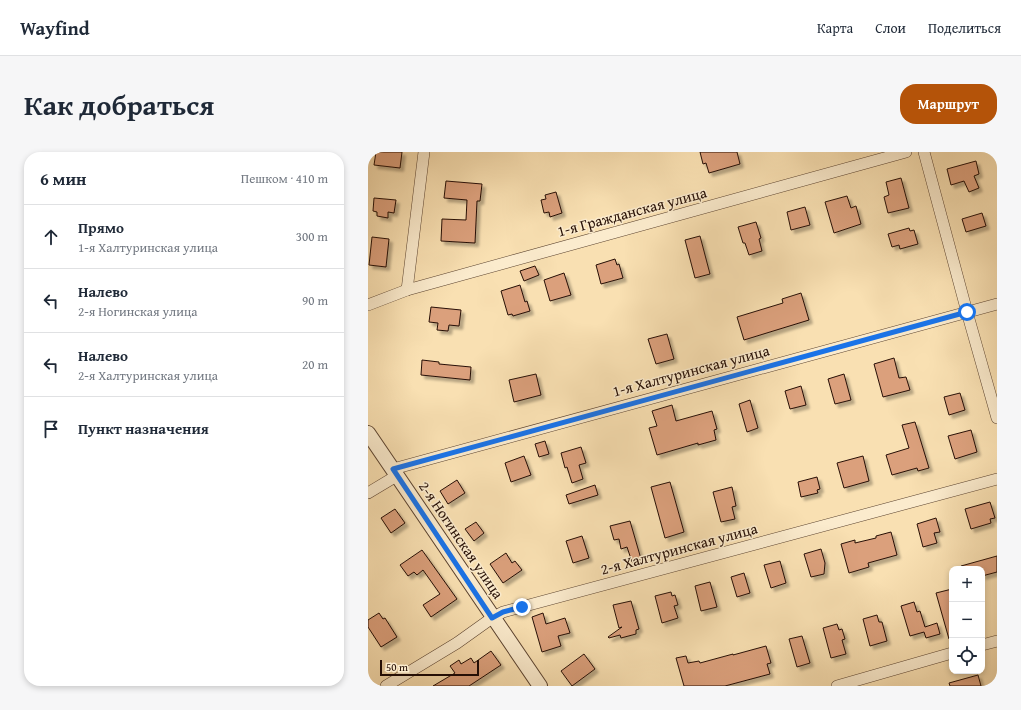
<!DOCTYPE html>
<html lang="ru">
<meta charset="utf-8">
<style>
body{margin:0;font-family:"Gentium Book Plus",serif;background:#f6f6f7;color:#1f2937}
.controls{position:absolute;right:12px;bottom:12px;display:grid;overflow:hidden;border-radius:8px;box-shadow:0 2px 6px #0003}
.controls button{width:36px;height:36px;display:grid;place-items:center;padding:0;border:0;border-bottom:1px solid #e0e1e3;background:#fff;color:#1f2937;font:20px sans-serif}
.scale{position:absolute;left:12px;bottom:10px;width:99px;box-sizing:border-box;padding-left:4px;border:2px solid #260f05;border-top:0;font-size:11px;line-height:14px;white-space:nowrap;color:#260f05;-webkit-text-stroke:3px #fbebcd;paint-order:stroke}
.stop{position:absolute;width:12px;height:12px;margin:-9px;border:3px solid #1a73e8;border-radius:50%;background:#fff}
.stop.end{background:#1a73e8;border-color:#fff;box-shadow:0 1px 4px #0008}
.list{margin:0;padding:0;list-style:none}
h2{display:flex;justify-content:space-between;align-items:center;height:52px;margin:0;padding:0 16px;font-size:17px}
h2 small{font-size:13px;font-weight:400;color:#747a83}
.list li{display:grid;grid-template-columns:26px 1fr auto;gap:12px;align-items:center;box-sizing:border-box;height:64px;padding:0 16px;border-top:1px solid #e0e1e3}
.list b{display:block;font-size:15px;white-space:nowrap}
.list p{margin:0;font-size:13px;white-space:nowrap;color:#747a83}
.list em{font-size:13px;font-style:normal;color:#747a83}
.icon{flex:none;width:22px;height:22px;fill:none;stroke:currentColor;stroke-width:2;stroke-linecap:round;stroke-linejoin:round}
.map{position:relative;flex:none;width:629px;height:534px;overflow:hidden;border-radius:16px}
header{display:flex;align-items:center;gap:24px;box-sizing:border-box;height:56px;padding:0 20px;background:#fff;border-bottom:1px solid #e0e1e3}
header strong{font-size:19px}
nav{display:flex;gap:22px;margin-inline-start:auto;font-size:14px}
.intro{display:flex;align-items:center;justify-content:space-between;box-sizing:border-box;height:96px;padding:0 24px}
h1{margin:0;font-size:28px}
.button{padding:10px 18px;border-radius:16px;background:#b45309;color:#fff;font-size:14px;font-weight:700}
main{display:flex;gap:24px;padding:0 24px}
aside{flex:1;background:#fff;border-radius:16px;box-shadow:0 2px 6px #0003}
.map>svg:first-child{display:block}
.building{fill:#dba07c;stroke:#260f05;filter:url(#shadow)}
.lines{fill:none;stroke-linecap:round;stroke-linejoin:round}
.minor-casing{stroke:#5b4330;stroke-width:12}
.tertiary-casing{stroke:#5b4330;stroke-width:16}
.minor{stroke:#fbebcd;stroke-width:11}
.tertiary{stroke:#fbebcd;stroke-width:14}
.route{stroke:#1a73e8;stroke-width:5}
.labels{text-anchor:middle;stroke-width:3;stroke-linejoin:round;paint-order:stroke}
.street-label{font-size:15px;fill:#260f05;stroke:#fbebcd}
</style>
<header>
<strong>Wayfind</strong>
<nav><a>Карта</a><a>Слои</a><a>Поделиться</a></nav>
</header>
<div class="intro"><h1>Как добраться</h1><a class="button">Маршрут</a></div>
<main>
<aside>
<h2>6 мин<small>Пешком · 410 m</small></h2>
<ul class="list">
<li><svg class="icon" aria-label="ahead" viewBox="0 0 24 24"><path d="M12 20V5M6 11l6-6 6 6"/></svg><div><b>Прямо</b><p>1-я Халтуринская улица</p></div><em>300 m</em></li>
<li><svg class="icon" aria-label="left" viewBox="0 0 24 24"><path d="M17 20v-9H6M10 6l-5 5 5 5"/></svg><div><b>Налево</b><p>2-я Ногинская улица</p></div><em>90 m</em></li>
<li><svg class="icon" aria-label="left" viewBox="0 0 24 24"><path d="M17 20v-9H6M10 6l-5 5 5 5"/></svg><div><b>Налево</b><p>2-я Халтуринская улица</p></div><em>20 m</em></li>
<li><svg class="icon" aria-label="arrive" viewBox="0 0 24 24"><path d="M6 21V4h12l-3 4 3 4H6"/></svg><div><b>Пункт назначения</b></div></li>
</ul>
</aside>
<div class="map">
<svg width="629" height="534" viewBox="0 0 629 534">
<defs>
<filter id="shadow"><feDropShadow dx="3.5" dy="3.5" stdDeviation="1" flood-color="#0004"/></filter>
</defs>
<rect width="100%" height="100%" fill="#f9e0b2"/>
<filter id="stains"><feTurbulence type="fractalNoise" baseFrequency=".005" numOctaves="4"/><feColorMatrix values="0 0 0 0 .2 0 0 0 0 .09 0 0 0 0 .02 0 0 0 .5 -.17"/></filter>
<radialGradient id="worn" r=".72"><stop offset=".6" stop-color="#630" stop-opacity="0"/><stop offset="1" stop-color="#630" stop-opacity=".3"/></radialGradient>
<!-- building -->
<g class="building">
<polygon points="8,0 34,0 32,16 6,13"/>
<polygon points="332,0 369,0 372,12 341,21 338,11 335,12"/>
<polygon points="608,9 611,22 606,24 611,36 601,40 596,29 583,33 579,17"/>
<polygon points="533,26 541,56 520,61 516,45 521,43 518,30"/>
<polygon points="78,29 114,32 112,49 109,49 107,91 73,89 74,67 98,68 99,48 76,46"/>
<polygon points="188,40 194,61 182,65 181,60 176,61 173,48 178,47 177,43"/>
<polygon points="479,44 483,56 488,54 493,72 466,81 457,50"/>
<polygon points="6,46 28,48 26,61 20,60 20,66 9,64 9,60 5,59"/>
<polygon points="437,55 442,73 423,78 419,60"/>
<polygon points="614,61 618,74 598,80 594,67"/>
<polygon points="388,70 393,86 391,87 394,99 381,103 377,91 375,91 370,75"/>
<polygon points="541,76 542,79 546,78 550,92 532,97 531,93 524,95 520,82"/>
<polygon points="332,84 342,122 327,126 317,88"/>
<polygon points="4,85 21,87 18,115 1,113"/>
<polygon points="247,107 249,113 251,112 255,126 233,132 228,113"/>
<polygon points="167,114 171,123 156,129 152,119"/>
<polygon points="196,121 203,143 182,149 176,128"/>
<polygon points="152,133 157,150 159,149 162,159 145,164 144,162 140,163 133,139"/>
<polygon points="433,141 441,168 376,188 369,165 415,151 414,147"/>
<polygon points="63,155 93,158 91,174 81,173 80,179 69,178 70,171 61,170"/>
<polygon points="299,182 306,207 288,212 280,187"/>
<polygon points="526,206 531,226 538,225 542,238 515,245 506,212"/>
<polygon points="54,208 71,210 71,212 103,215 102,228 53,223"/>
<polygon points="168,222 173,243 146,250 141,228"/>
<polygon points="476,222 483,248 467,252 460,227"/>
<polygon points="433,234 438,253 422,257 417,239"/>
<polygon points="592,241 597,258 581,263 576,245"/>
<polygon points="382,248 390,276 379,280 371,252"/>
<polygon points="304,253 308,269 344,259 349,277 346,278 348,288 330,293 330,291 289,303 281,276 289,274 284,259"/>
<polygon points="547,270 561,316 550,319 549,316 524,323 518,303 541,296 534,273"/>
<polygon points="603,278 609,300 587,307 580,284"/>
<polygon points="177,289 181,302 171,305 167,292"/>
<polygon points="213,295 218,311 211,313 215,327 204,331 199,315 197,316 193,301"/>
<polygon points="156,304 163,323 143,330 137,311"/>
<polygon points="495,304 501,329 476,336 469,311"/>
<polygon points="449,325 452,337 449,338 450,341 433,345 430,330"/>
<polygon points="89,328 97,341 80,352 72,339"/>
<polygon points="302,330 316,380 297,386 283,335"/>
<polygon points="227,333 230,343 201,352 198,343"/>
<polygon points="364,335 368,354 364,355 367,367 353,370 345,340"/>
<polygon points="622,350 627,366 622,367 623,371 603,377 597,357"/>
<polygon points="27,357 37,371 23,381 13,366"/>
<polygon points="568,366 572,380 566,381 569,391 555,395 549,372"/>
<polygon points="262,369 273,407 264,410 259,395 253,397 251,387 246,388 242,374"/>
<polygon points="108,370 116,381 106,389 97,377"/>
<polygon points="523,380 529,403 500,411 501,415 481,421 473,392 487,388 487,391 508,386 508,384"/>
<polygon points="214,384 221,406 205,411 198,389"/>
<polygon points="453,397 457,411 456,422 443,425 436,402"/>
<polygon points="54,398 89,447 63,465 55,453 72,442 55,418 49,423 46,420 40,424 32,413"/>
<polygon points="138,401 144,411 147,409 154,418 135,431 122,412"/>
<polygon points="629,404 629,420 614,424 614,417 593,417 593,414"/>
<polygon points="412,409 418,431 403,436 396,413"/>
<polygon points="376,421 382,441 369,445 363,425"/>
<polygon points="342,430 349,455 333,459 327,434"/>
<polygon points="584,437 584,486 581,487 568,441"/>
<polygon points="303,440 304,444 307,443 310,453 306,454 310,466 294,471 287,444"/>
<polygon points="263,449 271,477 268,478 268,482 253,486 252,483 241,486 240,485 254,475 251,476 245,453"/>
<polygon points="546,450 549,460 552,459 557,475 569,471 572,482 558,486 556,480 542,484 533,454"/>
<polygon points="11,461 15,467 17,466 29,485 13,495 0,475 0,468"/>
<polygon points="175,461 178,472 197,466 202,481 190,484 193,494 174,500 164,465"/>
<polygon points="509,463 511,470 514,470 519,489 502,494 495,467"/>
<polygon points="469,472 471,478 474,477 477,487 474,488 478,502 463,506 455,476"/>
<polygon points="434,484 442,511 429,515 421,487"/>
<polygon points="398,494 403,511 399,512 402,522 357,534 316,534 308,506 318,504 320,511 331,509 332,511 365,502 365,503"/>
<polygon points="123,499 133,513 101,534 65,534 87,521 82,514 91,508 93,512 103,506 106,511"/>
<polygon points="216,502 227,517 204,534 193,519"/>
<polygon points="610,523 613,534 582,534 581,531"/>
</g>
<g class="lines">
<defs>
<g id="minor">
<polyline points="556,0 599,160 629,266"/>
<polyline points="39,138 56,0"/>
<polyline points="0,153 39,138 538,0"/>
<polyline points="25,317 629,152"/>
<polyline points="0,341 30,323"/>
<polyline points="614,493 629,489"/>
<polyline points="18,534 89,491 124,466 135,460 629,327"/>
<polyline points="469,534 584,501"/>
</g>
<polyline id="tertiary" points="0,281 172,534"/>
</defs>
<!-- minor casing -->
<use href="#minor" class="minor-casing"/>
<!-- tertiary casing -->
<use href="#tertiary" class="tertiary-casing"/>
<!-- minor -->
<use href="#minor" class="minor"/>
<!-- tertiary -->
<use href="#tertiary" class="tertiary"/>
</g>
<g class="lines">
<!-- route -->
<polyline class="route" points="154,455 135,460 124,466 25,317 599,160"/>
</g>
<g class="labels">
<!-- street labels -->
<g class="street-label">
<text transform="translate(264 60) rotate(-15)" y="5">1-я Гражданская улица</text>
<text transform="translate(323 219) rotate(-15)" y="5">1-я Халтуринская улица</text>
<text transform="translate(93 388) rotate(56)" y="5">2-я Ногинская улица</text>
<text transform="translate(311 397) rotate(-15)" y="5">2-я Халтуринская улица</text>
</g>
</g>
<rect width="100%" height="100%" filter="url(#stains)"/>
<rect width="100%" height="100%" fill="url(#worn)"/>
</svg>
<div class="controls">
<button>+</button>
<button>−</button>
<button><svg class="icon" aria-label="locate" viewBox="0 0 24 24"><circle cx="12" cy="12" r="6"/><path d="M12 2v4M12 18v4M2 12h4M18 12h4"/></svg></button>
</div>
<div class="scale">50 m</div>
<div class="stop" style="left:599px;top:160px"></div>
<div class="stop end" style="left:154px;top:455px"></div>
</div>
</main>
